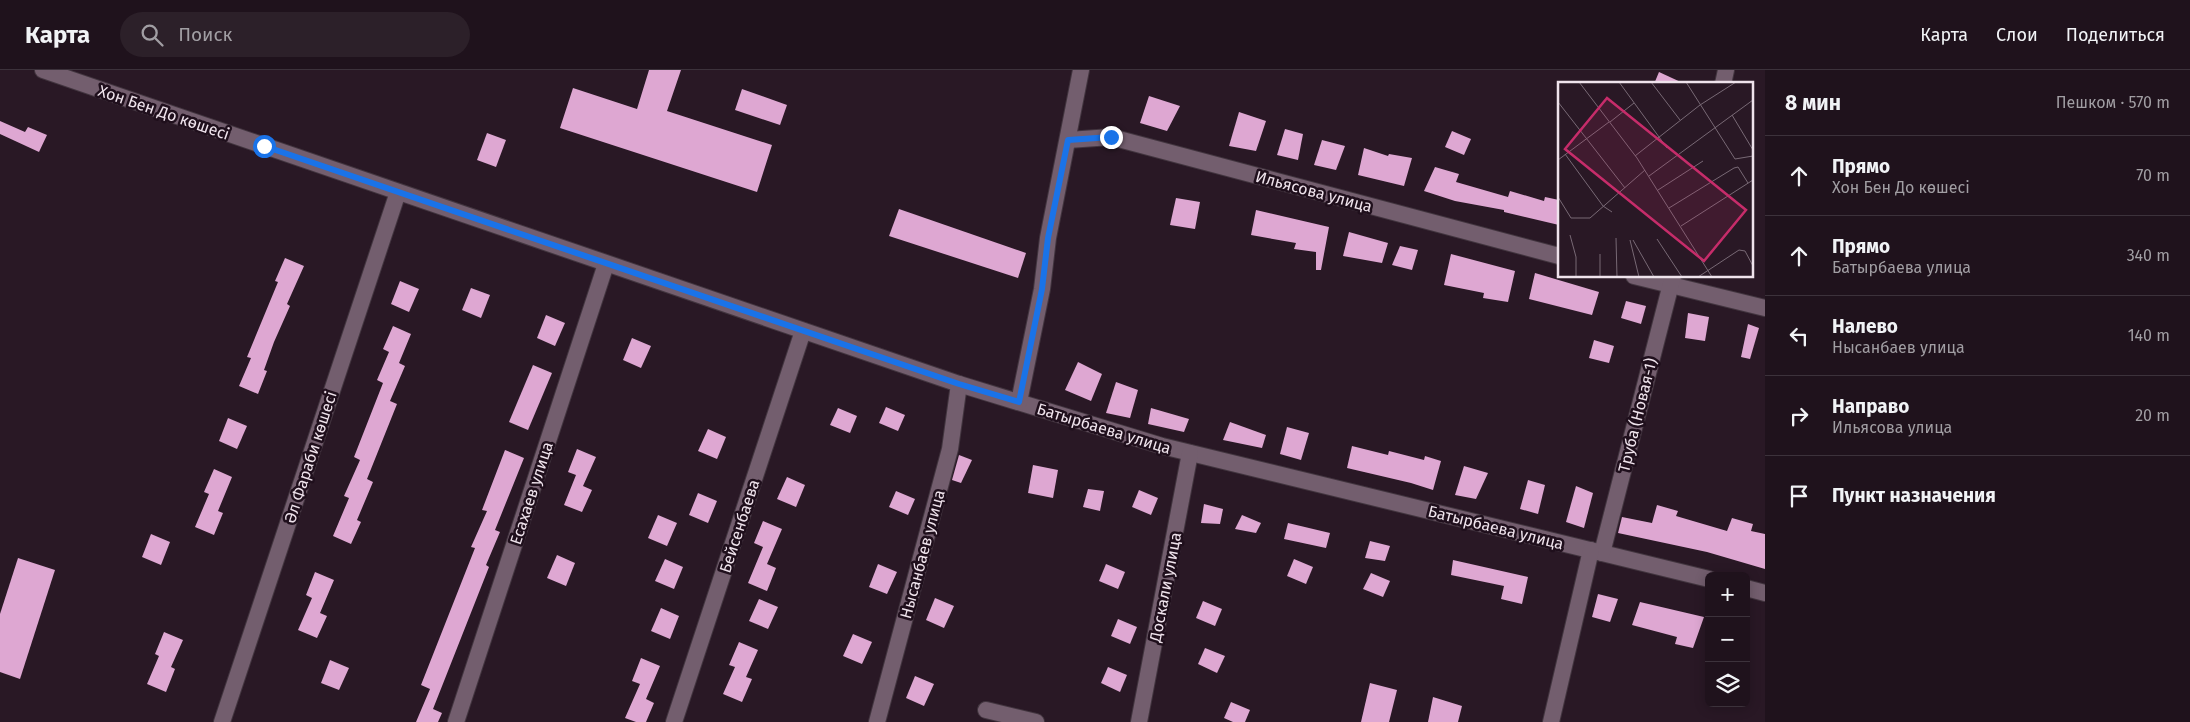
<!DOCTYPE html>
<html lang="ru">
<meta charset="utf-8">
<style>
body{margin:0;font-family:"Fira Sans",sans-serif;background:#2c2029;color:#f1f3f6}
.controls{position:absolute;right:15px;bottom:15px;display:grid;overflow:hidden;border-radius:8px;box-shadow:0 2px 12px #0003}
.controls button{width:45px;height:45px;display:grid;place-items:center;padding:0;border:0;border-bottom:1px solid #3c323b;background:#1f121c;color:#f1f3f6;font:25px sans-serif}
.stop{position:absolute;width:15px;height:15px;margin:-11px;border:4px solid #1a73e8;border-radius:50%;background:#fff}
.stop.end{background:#1a73e8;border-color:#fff;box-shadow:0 1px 5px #0008}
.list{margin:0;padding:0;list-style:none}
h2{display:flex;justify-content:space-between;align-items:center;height:65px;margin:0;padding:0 20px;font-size:21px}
h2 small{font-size:16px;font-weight:400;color:#a19ea3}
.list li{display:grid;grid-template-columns:32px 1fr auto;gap:15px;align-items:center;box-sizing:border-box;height:80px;padding:0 20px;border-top:1px solid #3c323b}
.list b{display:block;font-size:19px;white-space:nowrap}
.list p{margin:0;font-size:16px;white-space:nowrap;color:#a19ea3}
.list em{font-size:16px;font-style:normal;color:#a19ea3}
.icon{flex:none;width:28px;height:28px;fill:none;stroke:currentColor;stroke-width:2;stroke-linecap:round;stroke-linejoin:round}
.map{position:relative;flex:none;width:1765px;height:652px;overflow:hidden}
header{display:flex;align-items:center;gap:30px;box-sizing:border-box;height:70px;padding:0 25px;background:#1f121c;border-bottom:1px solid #3c323b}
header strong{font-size:24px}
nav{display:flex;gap:28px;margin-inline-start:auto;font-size:18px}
.search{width:350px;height:45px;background:#2c2029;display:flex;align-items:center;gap:12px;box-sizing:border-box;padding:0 18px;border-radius:28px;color:#a19ea3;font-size:19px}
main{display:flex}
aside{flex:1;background:#1f121c}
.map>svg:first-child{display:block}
.building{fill:#dea7d2}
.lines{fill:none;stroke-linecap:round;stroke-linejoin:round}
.minor-casing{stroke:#42353f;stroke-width:18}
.minor{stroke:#735e6e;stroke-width:16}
.route{stroke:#1a73e8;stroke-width:6}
.labels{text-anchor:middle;stroke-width:5;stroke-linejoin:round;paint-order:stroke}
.street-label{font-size:16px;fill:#efe3ec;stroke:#1f0f1c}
.inset-road{fill:none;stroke:#786975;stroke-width:1}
.view{fill:#c62c6a;fill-opacity:0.15;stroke:#c62c6a;stroke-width:2.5}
.inset-edge{fill:none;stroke:#efe3ec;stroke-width:2.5}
</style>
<header>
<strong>Карта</strong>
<div class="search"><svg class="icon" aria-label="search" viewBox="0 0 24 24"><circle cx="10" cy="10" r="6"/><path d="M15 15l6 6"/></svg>Поиск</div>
<nav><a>Карта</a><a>Слои</a><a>Поделиться</a></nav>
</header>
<main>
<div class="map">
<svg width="1765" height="652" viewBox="0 0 1765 652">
<rect width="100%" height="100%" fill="#291825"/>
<!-- building -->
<g class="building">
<polygon points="649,0 681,0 667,41 772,75 757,122 560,58 573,18 637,39"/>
<polygon points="1659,2 1685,14 1654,14"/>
<polygon points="742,19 787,35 780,55 735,40"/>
<polygon points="1149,26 1180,36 1167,61 1140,53"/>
<polygon points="1239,42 1266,51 1256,81 1229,76"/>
<polygon points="0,51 25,62 28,57 47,65 39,82 0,64"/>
<polygon points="1285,59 1303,64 1298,90 1277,85"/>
<polygon points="1452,61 1471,69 1464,85 1445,77"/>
<polygon points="487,63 506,70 496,97 477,90"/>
<polygon points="1322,70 1345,76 1336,100 1314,95"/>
<polygon points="1364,78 1388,86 1389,84 1412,88 1404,116 1358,105"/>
<polygon points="1435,97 1459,104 1456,112 1508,127 1510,121 1544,131 1545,127 1559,130 1559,155 1504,142 1504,140 1455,131 1424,121"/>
<polygon points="1176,128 1200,132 1195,159 1170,155"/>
<polygon points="899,139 1026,183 1018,208 889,166"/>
<polygon points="1256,140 1329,157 1321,200 1316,200 1316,182 1294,179 1296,173 1251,165"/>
<polygon points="1349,162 1388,173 1382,193 1343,186"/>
<polygon points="1400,176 1418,180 1412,200 1392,195"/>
<polygon points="1451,184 1515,201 1508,232 1483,228 1484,223 1444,215"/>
<polygon points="285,188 304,196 287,234 290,236 274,272 264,300 267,301 258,324 239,316 251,288 247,287 278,212 275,211"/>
<polygon points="1535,203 1599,222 1592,245 1529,229"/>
<polygon points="400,211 419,219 409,242 391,234"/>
<polygon points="471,218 490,225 481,248 462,240"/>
<polygon points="1626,231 1646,236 1641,254 1621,248"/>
<polygon points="1688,243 1709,247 1705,271 1685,268"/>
<polygon points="546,245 565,253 555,276 537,268"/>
<polygon points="1748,254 1759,258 1750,289 1741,287"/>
<polygon points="393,256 411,264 399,293 405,296 390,331 397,334 367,409 373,412 357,450 361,452 351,474 333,466 349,428 344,426 360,390 354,387 383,313 377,310 389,282 383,279"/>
<polygon points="632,268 651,276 641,298 623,290"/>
<polygon points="1594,270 1614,276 1609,293 1589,288"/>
<polygon points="1078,292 1102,304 1091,331 1065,320"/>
<polygon points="533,295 552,303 528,360 509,352"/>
<polygon points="1116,312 1138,320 1130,348 1106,343"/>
<polygon points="886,337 905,345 898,361 879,353"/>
<polygon points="838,338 857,346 850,363 830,355"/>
<polygon points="1151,338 1189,349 1184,362 1148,354"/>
<polygon points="228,348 247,356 237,379 219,371"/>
<polygon points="1230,352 1266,365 1262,378 1223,370"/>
<polygon points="1287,357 1309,363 1301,390 1280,384"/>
<polygon points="708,359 726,367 717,389 698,381"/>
<polygon points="1352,376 1388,385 1389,381 1424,390 1425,386 1441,391 1433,420 1411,413 1347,398"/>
<polygon points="577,379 596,387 583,416 592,420 582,442 564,435 576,405 568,402"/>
<polygon points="505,380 524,388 495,460 500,462 486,495 489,497 433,639 442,643 438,652 416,652 430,619 421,615 475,478 471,477 487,441 482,440"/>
<polygon points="959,385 972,390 961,413 952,410"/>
<polygon points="1033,395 1058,400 1053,428 1028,423"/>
<polygon points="1464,396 1488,403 1476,429 1455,425"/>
<polygon points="214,399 232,407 218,441 223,443 214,465 195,457 209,424 204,422"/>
<polygon points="787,407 805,415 796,437 777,429"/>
<polygon points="1528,410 1545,415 1538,444 1520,439"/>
<polygon points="1576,416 1593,423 1584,458 1566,452"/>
<polygon points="1088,419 1104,421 1100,441 1083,437"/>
<polygon points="1139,420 1158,428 1151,445 1132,437"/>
<polygon points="896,421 915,429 908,445 889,437"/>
<polygon points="698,423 717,431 708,453 689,445"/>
<polygon points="1204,434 1223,439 1220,454 1201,453"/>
<polygon points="1657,435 1678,441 1676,446 1727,461 1732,448 1753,454 1751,461 1765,464 1765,499 1707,482 1618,463 1622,447 1652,453"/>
<polygon points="658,445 677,453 667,476 648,468"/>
<polygon points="1242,445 1261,453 1256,463 1235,459"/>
<polygon points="763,451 782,459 767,494 776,498 767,521 748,513 763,477 754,473"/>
<polygon points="1288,453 1330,463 1326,478 1284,469"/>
<polygon points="151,464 170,472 161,495 142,487"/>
<polygon points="1370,471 1390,476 1385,491 1365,488"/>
<polygon points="557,485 575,493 566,516 547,508"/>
<polygon points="18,488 55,500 20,609 0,602 0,544"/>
<polygon points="665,489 683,497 674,519 655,511"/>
<polygon points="1294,489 1313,497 1306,514 1287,506"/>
<polygon points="1453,490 1528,507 1522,534 1501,529 1504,516 1451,505"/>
<polygon points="878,494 897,502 887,524 869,517"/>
<polygon points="1106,494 1125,502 1118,519 1099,511"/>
<polygon points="315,502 334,510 320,543 327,546 317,568 298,560 312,528 306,525"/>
<polygon points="1371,503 1390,511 1383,527 1363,519"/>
<polygon points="1598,524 1618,529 1610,552 1592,547"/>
<polygon points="935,528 954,536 944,558 926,550"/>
<polygon points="759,529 778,537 768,559 749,551"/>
<polygon points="1203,531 1222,539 1215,556 1196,548"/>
<polygon points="1640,532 1704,547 1693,578 1675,574 1677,567 1632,555"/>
<polygon points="661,538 679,546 670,569 651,561"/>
<polygon points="1118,549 1137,557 1130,574 1111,566"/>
<polygon points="164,562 183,570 171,597 175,599 166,622 147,614 159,586 155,584"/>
<polygon points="853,564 872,572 862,594 843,586"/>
<polygon points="739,572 758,580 746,607 752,609 742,632 723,624 735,597 729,595"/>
<polygon points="1205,578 1225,586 1217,603 1198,594"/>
<polygon points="641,588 660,596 646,629 654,633 646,652 636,652 625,648 640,614 632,611"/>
<polygon points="330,590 349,598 339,620 321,613"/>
<polygon points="1108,597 1127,605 1120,622 1101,613"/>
<polygon points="915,606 934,614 924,636 906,628"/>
<polygon points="1370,613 1397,620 1389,652 1361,652"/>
<polygon points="1433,627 1462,636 1458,652 1428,652"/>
<polygon points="1231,632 1250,640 1245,652 1233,652 1224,648"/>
</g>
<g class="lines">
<defs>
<g id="minor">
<polyline points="43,0 959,314 1162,376 1709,509"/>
<polyline points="1723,14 1726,0"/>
<polyline points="1068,70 1111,67 1559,186"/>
<polyline points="1634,206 1765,238"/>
<polyline points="1019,332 1042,219 1048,168 1081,0"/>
<polyline points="1602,483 1673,206"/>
<polyline points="1746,518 1765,523"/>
<polyline points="986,640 1036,652"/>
<polyline points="222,652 398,122"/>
<polyline points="456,652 606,194"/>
<polyline points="674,652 803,261"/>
<polyline points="877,652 950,379 959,314"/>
<polyline points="1139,652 1190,383"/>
<polyline points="1551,652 1591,480"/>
</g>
</defs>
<!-- minor casing -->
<use href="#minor" class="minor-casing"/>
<!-- minor -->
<use href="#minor" class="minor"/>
</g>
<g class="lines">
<!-- route -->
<polyline class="route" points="264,76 959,314 1019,332 1042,219 1048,168 1068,70 1111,67"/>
</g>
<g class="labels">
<!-- street labels -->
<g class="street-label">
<text transform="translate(164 42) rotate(19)" y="6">Хон Бен До көшесі</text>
<text transform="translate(1314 121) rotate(15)" y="6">Ильясова улица</text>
<text transform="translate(1637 345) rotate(-76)" y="6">Труба (Новая-1)</text>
<text transform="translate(1104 358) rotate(17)" y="6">Батырбаева улица</text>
<text transform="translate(310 387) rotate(-72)" y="6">Әл Фараби көшесі</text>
<text transform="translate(531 423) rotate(-72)" y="6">Есахаев улица</text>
<text transform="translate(739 456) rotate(-72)" y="6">Бейсенбаева</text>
<text transform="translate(1496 457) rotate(14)" y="6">Батырбаева улица</text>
<text transform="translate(922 484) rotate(-75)" y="6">Нысанбаев улица</text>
<text transform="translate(1165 517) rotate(-79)" y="6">Доскали улица</text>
</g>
</g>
<!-- overview -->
<g transform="translate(1558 12)">
<rect width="195" height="195" fill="#291825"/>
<path class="inset-road" d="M21,0L79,76L154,195M61,0L109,66M93,0L122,38M128,0L177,77L195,74M0,20L67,106M174,33L195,68M52,40L76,21M7,72L45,124L54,130M77,74L142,23L178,0M0,78L51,40M91,94L195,18M100,108L145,79M0,115L13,136H32L87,88M111,126L176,86L180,85L190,101M123,144L195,98M12,153L18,175V195M58,156L59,195M99,157L124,195M72,158L81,195M75,158L96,195M42,172V195M140,195L181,168L187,169L195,184"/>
<path class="view" d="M49,16L188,128L146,179L7,67Z"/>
<rect width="195" height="195" class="inset-edge"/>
</g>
</svg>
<div class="controls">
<button>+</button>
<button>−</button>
<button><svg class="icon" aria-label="layers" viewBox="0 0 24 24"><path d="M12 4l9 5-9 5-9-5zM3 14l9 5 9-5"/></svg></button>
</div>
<div class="stop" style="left:264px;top:76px"></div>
<div class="stop end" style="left:1111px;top:67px"></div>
</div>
<aside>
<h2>8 мин<small>Пешком · 570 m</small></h2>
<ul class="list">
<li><svg class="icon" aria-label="ahead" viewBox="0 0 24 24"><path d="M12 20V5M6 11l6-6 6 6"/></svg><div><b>Прямо</b><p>Хон Бен До көшесі</p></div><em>70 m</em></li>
<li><svg class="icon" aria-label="ahead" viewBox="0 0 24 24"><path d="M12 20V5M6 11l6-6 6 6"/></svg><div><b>Прямо</b><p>Батырбаева улица</p></div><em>340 m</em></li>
<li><svg class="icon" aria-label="left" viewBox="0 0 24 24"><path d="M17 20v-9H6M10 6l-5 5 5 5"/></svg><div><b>Налево</b><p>Нысанбаев улица</p></div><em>140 m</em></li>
<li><svg class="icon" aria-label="right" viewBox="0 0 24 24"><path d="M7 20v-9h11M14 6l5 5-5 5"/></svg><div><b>Направо</b><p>Ильясова улица</p></div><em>20 m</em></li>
<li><svg class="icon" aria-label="arrive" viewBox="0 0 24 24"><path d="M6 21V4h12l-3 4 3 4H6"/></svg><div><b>Пункт назначения</b></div></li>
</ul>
</aside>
</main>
